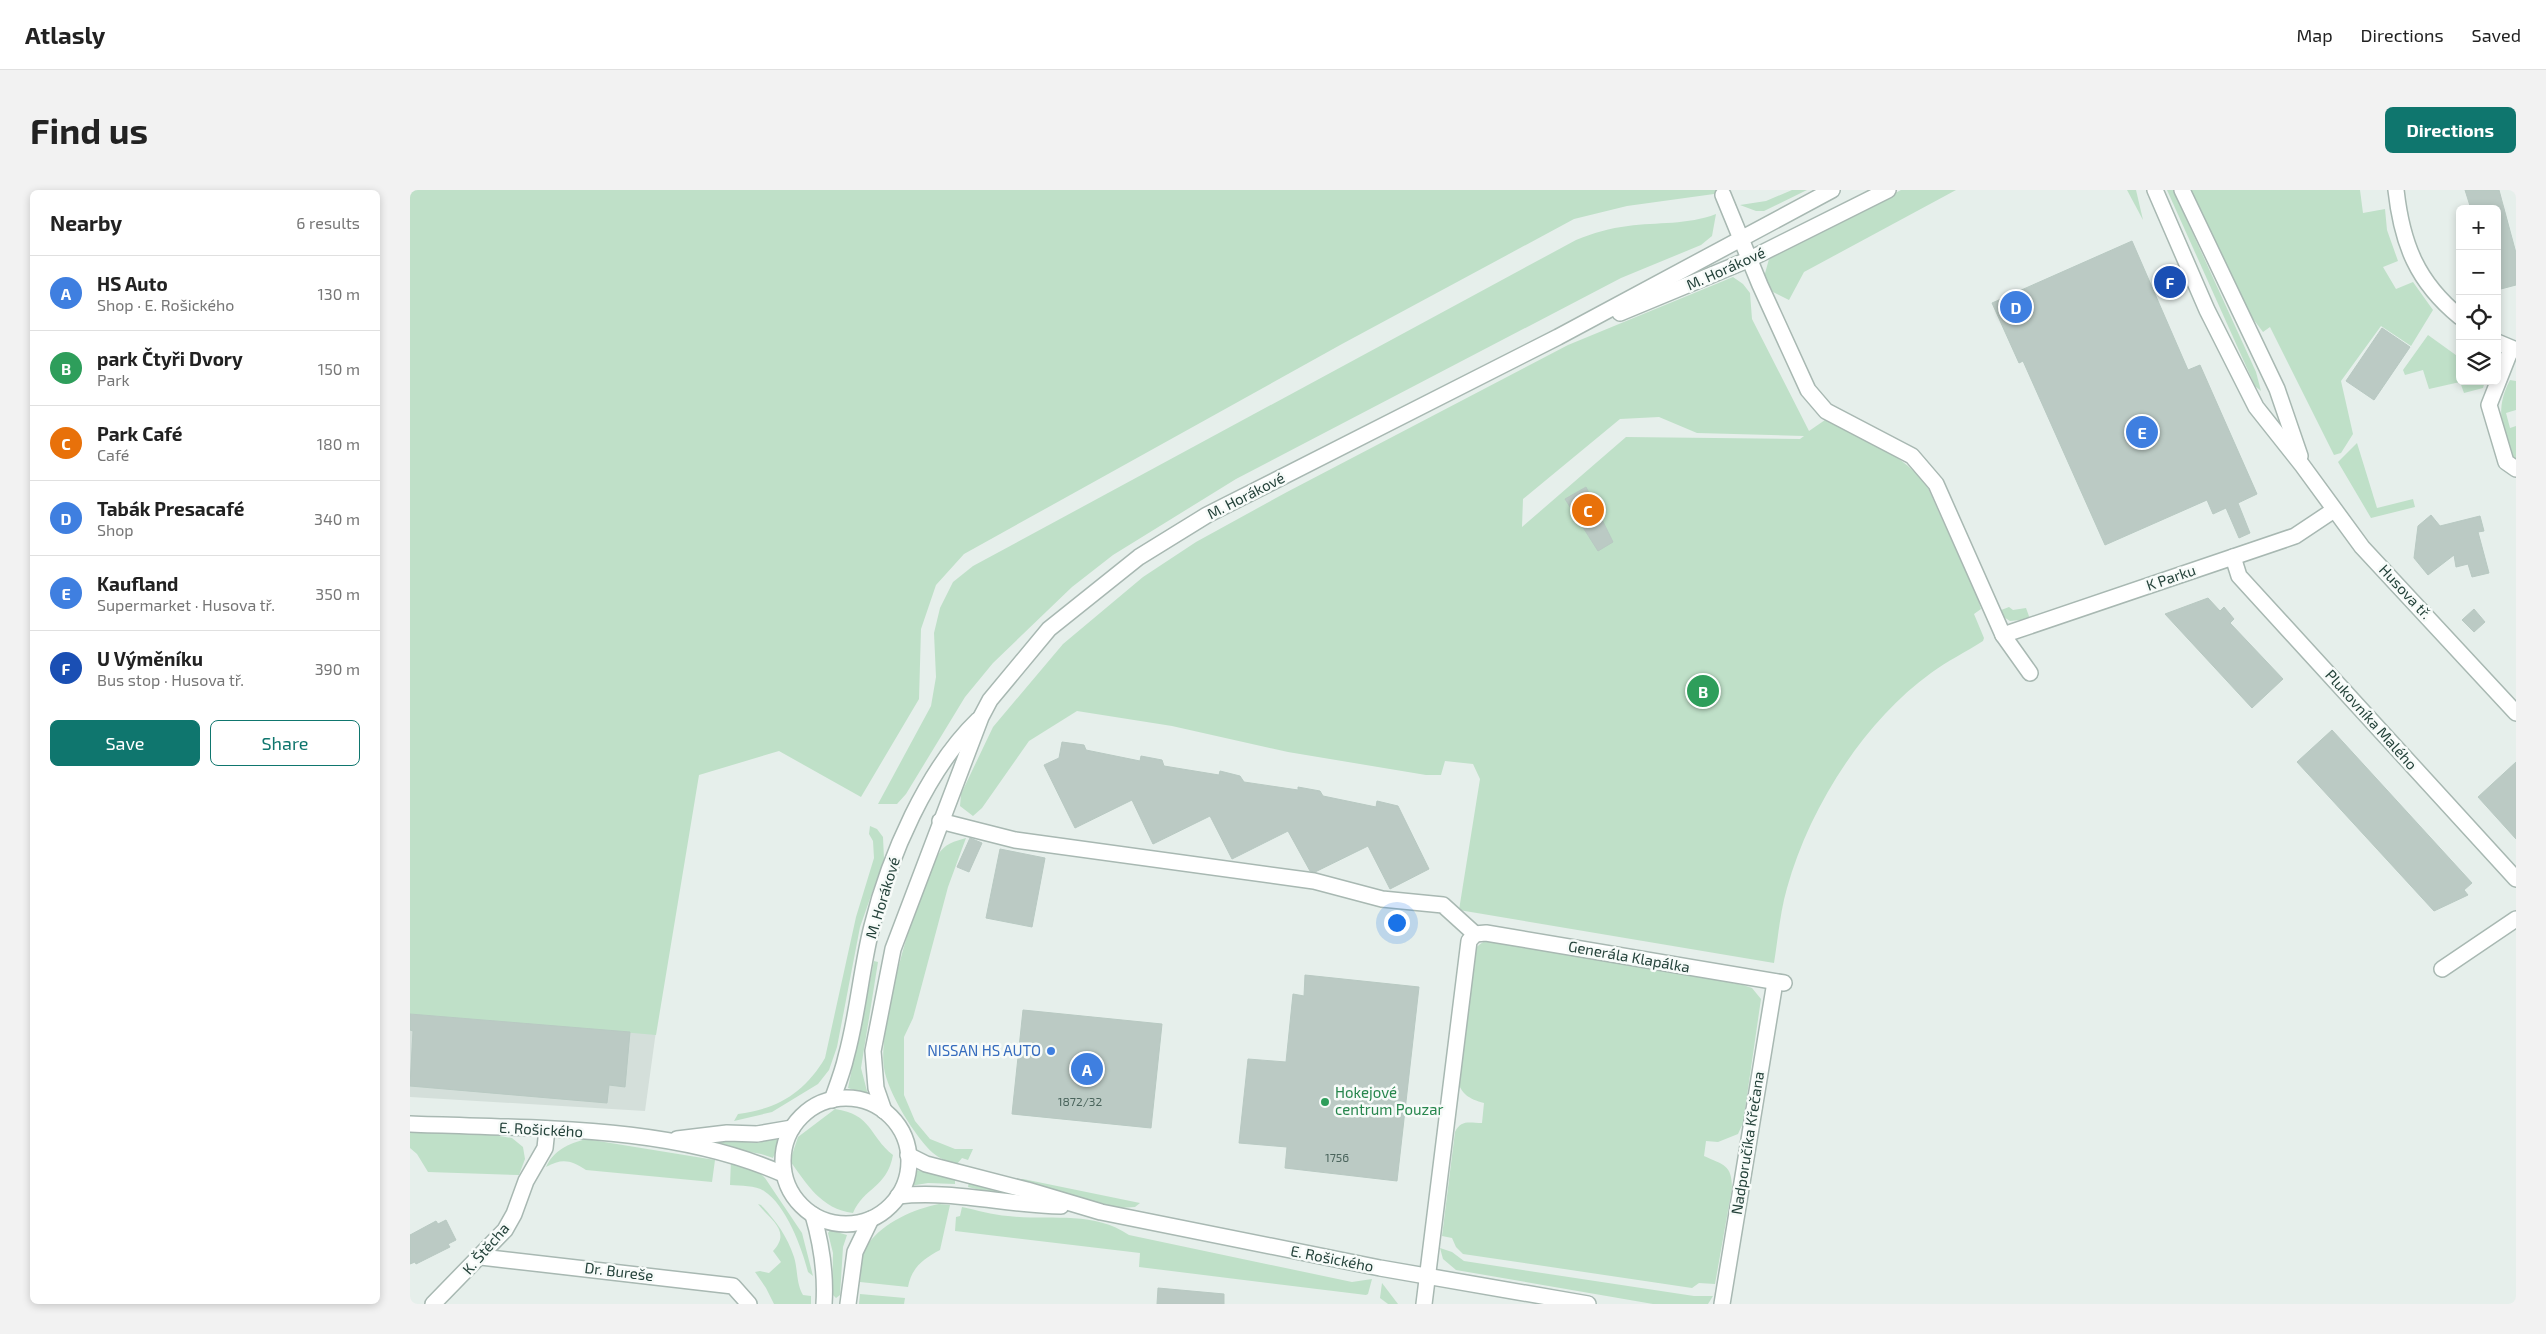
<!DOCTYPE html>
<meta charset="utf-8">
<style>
body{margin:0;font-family:"Exo 2",sans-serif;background:#f2f2f2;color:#222}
.controls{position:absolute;right:15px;top:15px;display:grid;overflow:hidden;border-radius:8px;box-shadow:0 2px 8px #0003}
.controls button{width:45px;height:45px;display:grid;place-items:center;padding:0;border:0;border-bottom:1px solid #e0e0e0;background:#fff;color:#222;font:25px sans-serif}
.you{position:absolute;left:986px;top:732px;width:18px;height:18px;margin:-12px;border:4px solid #fff;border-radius:50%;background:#1a73e8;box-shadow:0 0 0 8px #1a73e833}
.badge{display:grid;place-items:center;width:32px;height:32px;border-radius:50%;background:#0f766e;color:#fff;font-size:16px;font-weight:700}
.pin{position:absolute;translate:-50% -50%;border:2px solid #fff;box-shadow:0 1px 5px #0006}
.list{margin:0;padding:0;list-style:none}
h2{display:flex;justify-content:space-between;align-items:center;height:65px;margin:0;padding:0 20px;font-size:21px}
h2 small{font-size:16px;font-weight:400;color:#767676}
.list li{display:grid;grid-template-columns:32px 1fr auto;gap:15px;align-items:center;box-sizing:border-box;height:75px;padding:0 20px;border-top:1px solid #e0e0e0}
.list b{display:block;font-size:19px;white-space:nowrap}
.list p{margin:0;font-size:16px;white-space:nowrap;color:#767676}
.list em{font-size:16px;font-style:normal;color:#767676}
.actions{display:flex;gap:10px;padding:15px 20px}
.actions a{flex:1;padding:11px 0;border:1px solid #0f766e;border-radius:8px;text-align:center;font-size:18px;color:#0f766e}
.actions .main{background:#0f766e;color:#fff}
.icon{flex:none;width:28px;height:28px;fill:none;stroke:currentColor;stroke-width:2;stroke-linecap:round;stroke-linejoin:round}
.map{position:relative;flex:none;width:2106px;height:1114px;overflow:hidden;border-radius:8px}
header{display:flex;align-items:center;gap:30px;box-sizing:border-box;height:70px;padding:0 25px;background:#fff;border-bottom:1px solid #e0e0e0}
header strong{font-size:24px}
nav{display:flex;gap:28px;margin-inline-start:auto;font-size:18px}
.intro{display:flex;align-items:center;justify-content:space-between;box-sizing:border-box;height:120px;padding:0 30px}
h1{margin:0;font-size:35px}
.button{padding:12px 22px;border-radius:8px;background:#0f766e;color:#fff;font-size:18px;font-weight:700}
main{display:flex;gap:30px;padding:0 30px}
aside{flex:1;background:#fff;border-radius:8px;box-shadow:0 2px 8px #0003}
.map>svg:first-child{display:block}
.built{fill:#d4dfda}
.green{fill:#bfe0c8;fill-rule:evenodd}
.building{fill:#bbcac4;stroke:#b8c9c2}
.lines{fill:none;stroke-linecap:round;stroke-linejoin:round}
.minor-casing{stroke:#a8b8b2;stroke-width:18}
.tertiary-casing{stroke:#a8b8b2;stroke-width:18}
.minor{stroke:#fff;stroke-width:15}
.tertiary{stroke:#fff;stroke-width:15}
.shop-dot{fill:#3f7fe0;stroke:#f7fbf9;stroke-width:2}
.leisure-dot{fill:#2e9e5b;stroke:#f7fbf9;stroke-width:2}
.labels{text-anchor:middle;stroke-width:5;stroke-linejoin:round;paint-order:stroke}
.number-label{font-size:12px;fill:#4a645c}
.street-label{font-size:15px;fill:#24423a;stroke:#f7fbf9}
.shop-label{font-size:15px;fill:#366cbe;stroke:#f7fbf9;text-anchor:end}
.leisure-label{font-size:15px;fill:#27864d;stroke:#f7fbf9;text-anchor:start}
</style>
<header>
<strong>Atlasly</strong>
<nav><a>Map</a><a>Directions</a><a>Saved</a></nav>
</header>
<div class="intro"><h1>Find us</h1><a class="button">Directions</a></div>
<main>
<aside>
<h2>Nearby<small>6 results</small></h2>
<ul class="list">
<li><span class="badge" style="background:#3f7fe0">A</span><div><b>HS Auto</b><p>Shop · E. Rošického</p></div><em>130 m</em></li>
<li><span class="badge" style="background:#2e9e5b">B</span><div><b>park Čtyři Dvory</b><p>Park</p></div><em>150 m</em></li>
<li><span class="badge" style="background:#e8710a">C</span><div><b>Park Café</b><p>Café</p></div><em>180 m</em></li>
<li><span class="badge" style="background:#3f7fe0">D</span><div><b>Tabák Presacafé</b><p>Shop</p></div><em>340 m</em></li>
<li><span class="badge" style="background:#3f7fe0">E</span><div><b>Kaufland</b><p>Supermarket · Husova tř.</p></div><em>350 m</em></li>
<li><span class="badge" style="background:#1a4fb4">F</span><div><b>U Výměníku</b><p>Bus stop · Husova tř.</p></div><em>390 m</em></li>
</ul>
<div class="actions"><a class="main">Save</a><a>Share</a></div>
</aside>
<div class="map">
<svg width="2106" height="1114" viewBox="0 0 2106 1114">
<rect width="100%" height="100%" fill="#e6efeb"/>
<!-- built -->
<polygon class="built" points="0,822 246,841 235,921 0,907"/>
<!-- green -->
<g class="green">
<polygon points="0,0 1319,0 1304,4 1217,16 1164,29 932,154 554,364 526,395 511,439 509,509 451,607 369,561 289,585 246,845 0,824"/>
<polygon points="1382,0 1397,0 1354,21 1346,21 1330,15 1356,11"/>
<polygon points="1491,0 1546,0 1394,82 1379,110 1363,102 1354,87 1359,69"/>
<polygon points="1717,0 1726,0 1733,30"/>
<polygon points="1757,0 1763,0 1846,182 1851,201 1845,196"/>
<polygon points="1781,0 1950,0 1953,23 1975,19 1977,40 1988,71 1973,77 1986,99 2003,92 2023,120 2001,156 1971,136 1931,191 1943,244 1931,263 1924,265 1860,137 1853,142 1834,117"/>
<path d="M1306,24L1302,46L1291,55L1211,88L826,289L703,365L662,397L583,473L555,507L496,604L487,614H468L521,516L526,487L524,443L530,418L543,392L563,376L1166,50C1183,43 1200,38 1218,36C1247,32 1278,35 1306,24Z"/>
<path d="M1323,87L1333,94L1340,103L1342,129L1399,241L1415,230C1450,248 1496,264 1518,298L1568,409L1571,419L1564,424L1574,448L1573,451C1556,462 1537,471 1521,483C1453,532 1399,619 1377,698C1370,722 1368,749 1364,773L1049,720L1070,589L1063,574L1035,571L1031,585H1016L878,562L762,536L667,521L619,551L572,618L563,626L550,616L551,604L583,537L653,454L733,387L786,352L877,302L1158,155ZM1249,227L1287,243L1394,246L1390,249L1216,247L1112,337L1113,309L1210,229Z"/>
<polygon points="2018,145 2050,168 2050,191 2075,191 2073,198 2054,203 2050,192 2019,199 2013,180 1995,185 1993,180"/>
<path d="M2100,190L2106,191V220L2096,223L2100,238L2106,236V272L2102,269C2093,239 2084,220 2100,190Z"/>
<polygon points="1947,253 1967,318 2003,309 2005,317 1961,328 1928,272"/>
<polygon points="1599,417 1603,420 1616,418 1620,429 1600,431 1586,422"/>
<path d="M460,636L467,639L473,647L474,669L450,737L427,857L419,880L408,894L362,922L324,931L328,924C368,919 395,902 415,868L446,727L464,668L463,651L459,644Z"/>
<path d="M556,648L538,697L503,828L494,847V905L505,931L520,949L545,959H563L558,970L552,968L547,974C538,972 530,969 523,963C505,947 477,901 474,878C467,838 507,701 528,665C534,654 545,651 556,648Z"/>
<path d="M1086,749L1333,795L1342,798L1351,809L1333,933L1328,944L1308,952L1296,951L1294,966C1313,975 1322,974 1322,998L1305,1094L1289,1093L1282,1098L1053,1064L1046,1057L1042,1048L1032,1046L1045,942C1051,929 1060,933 1072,933L1074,913C1059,909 1051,904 1047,889L1062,763C1068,754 1074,750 1086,749Z"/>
<polygon points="464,771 468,772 451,878 458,905 438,898"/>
<path d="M425,919C462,924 459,946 483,965C477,998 453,998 443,1023C411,1019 397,994 380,971L388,947Z"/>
<polygon points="0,939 71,943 102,948 113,957 115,969 109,985 18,982 7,964 0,958"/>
<path d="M176,949L305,970L302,992L176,980C161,970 152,968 136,977C144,960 158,954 176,949Z"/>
<polygon points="304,949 346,953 366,949 370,951 363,968 351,964 301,955 301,950"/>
<path d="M321,970L345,978L355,988L392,1043L403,1086L398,1082C392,1058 376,1015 354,1001C345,995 331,996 320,995Z"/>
<polygon points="506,980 545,989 545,994 518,993 500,996"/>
<polygon points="609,989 613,989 730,1013 725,1017 709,1018 607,991"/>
<polygon points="559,992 593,1000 591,1005 558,997"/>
<path d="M348,1014L351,1015C366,1031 377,1046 384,1067C388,1080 386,1093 393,1105L401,1106V1114H364L356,1098L345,1082L350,1081L359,1083L371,1072L363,1061C382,1041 360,1030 348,1014Z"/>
<path d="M529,1014L540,1015L530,1060C513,1069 502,1077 498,1097L450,1092C451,1079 451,1064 458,1054C474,1032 504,1019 529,1014Z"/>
<path d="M552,1017C567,1020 582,1025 598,1026C639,1031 682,1020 719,1045L942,1092L962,1089L958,1104L956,1105L729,1077L730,1063L545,1041L546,1027L550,1026Z"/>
<polygon points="420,1040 437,1045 433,1057 430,1105 426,1108 422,1104 423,1063 418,1043"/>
<polygon points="1030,1058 1042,1062 1054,1071 1284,1106 1303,1106 1298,1114 1243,1114 1046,1080 1033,1069"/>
<polygon points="972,1093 988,1114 978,1114 970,1108"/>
<polygon points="450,1104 495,1108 494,1114 449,1114"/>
</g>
<!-- building -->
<g class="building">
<polygon points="2055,0 2089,0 2106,63 2106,95 2087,100 2087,19 2061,19"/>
<polygon points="1722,51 1778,180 1790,175 1847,304 1828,313 1840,343 1829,348 1816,318 1803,324 1797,310 1695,355 1613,171 1609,173 1582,113"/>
<polygon points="1972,138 2000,157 1964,210 1936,191"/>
<polygon points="1176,297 1203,352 1188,361 1155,309"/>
<polygon points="2021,325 2030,336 2070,326 2074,341 2068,342 2079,383 2062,387 2058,374 2046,377 2044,365 2018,385 2004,368 2008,336"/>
<polygon points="1798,408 1810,421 1814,417 1824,429 1820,433 1873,489 1842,518 1755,424"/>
<polygon points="2064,419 2075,432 2064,442 2052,430"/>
<polygon points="1922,540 2062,693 2054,700 2058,705 2024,721 1887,572"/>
<polygon points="652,552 674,555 676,560 730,571 731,566 752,570 754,576 809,585 810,581 830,586 834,592 888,600 888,597 910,601 913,606 966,617 967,611 988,616 1019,679 980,699 958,656 905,682 900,681 878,641 822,669 800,626 743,654 722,610 665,638 634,575 649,568"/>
<polygon points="2106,572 2106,649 2068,607"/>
<polygon points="560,648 572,653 559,682 547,677"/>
<polygon points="590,659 635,668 622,737 576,728"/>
<polygon points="895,785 1009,797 987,991 875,978 877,957 829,953 838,869 876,872 883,804 894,806"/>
<polygon points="613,820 752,834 741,938 602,924"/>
<polygon points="0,824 220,842 215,897 199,895 197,913 0,896 3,841 0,840"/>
<polygon points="36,1030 46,1050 38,1054 40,1057 6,1074 5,1072 0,1074 0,1045 26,1031 28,1034"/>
<polygon points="748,1098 814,1104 814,1114 747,1114"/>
</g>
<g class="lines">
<defs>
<g id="minor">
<path d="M1986,0C1992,54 2007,92 2050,127"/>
<polyline points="1313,5 1350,95 1398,200 1416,221 1502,266 1526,294 1593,445 1620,483"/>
<polyline points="2087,152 2106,160"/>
<polyline points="2101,159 2079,215 2096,272 2106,279"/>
<polyline points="1823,367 1829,386 2106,689"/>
<polyline points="1593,445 1885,346 1924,320"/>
<polyline points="530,631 605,650 904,691 972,709 1033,715 1065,744"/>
<polyline points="1065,744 1076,743 1374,793"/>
<polyline points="2032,779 2106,729"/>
<polyline points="71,1067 323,1096 339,1114"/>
<polyline points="23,1114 95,1040 104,1024 116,991 135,958 137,939"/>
<polyline points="1014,1114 1059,751 1065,744"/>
<polyline points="1312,1114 1365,792"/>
</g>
<g id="tertiary">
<polyline points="1745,0 1797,120 1846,217 1892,275 1952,357 2106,523"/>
<polyline points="1772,0 1867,199 1890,266"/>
<polyline points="1210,123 1340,69 1478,0"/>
<circle cx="436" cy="971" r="63"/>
<path d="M422,910C427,896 433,881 436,867C448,824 451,779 462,736C479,667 517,579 568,530"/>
<polyline points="474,921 466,898 463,861 483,759 571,527 580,510 639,439 729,367 797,325 1148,147 1422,0"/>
<path d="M0,934C122,939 261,934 373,984"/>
<polyline points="267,949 317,943 347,944 382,938"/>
<polyline points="498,965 516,974 617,1000 691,1022 970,1078 1178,1114"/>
<path d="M488,1006C543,1000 596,1015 651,1016"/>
<path d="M403,1025C412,1056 416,1083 414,1114"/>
<polyline points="438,1114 445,1062 461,1029"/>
</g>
</defs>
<!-- minor casing -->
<use href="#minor" class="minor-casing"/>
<!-- tertiary casing -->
<use href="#tertiary" class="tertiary-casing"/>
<!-- minor -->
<use href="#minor" class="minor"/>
<!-- tertiary -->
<use href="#tertiary" class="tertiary"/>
</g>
<!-- markers -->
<circle class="shop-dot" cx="641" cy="861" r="5"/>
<circle class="leisure-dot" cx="915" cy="912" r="5"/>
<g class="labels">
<!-- number labels -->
<g class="number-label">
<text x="670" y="916">1872/32</text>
<text x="927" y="972">1756</text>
</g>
<!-- street labels -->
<g class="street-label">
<text transform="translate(1316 79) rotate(-24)" y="5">M. Horákové</text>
<text transform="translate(836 306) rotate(-27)" y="5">M. Horákové</text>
<text transform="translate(1761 388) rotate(-19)" y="5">K Parku</text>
<text transform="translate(1995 402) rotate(47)" y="5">Husova tř.</text>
<text transform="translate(1961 530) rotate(48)" y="5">Plukovníka Malého</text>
<text transform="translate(473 708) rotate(-73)" y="5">M. Horákové</text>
<text transform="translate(1219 767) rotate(10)" y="5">Generála Klapálka</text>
<text transform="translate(131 940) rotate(3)" y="5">E. Rošického</text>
<text transform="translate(1338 953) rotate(-81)" y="5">Nadporučíka Křečana</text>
<text transform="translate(76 1059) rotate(-49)" y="5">K. Štěcha</text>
<text transform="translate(922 1069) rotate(11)" y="5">E. Rošického</text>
<text transform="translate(209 1082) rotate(7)" y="5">Dr. Bureše</text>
</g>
<!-- shop labels -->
<g class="shop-label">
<text x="631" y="866">NISSAN HS AUTO</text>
</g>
<!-- leisure labels -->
<g class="leisure-label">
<text x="925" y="908">Hokejové<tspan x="925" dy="17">centrum Pouzar</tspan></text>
</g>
</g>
</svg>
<div class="controls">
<button>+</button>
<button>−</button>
<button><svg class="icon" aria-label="locate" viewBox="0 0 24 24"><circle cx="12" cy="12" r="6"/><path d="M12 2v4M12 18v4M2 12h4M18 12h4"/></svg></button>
<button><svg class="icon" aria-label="layers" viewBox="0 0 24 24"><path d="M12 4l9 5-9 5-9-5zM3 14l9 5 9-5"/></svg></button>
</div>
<div class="you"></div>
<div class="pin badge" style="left:677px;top:879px;background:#3f7fe0">A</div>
<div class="pin badge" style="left:1293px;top:501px;background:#2e9e5b">B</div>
<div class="pin badge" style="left:1178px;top:320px;background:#e8710a">C</div>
<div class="pin badge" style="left:1606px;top:117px;background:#3f7fe0">D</div>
<div class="pin badge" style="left:1732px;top:242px;background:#3f7fe0">E</div>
<div class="pin badge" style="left:1760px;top:92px;background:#1a4fb4">F</div>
</div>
</main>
